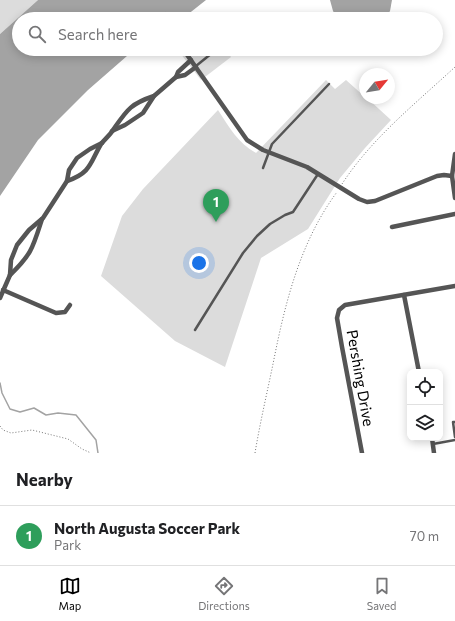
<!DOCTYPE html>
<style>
body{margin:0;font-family:Commissioner,sans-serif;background:#f2f2f2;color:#202124}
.controls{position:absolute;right:12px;bottom:12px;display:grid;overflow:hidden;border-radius:8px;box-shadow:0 2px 10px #0003}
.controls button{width:36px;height:36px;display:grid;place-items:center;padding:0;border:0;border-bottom:1px solid #e0e0e0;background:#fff;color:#202124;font:20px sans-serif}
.compass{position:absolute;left:359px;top:68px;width:36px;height:36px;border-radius:50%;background:#fff;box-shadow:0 2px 10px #0003;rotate:60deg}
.you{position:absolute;left:199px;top:263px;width:14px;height:14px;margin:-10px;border:3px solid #fff;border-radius:50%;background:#1a73e8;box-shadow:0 0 0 6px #1a73e833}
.badge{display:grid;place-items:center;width:26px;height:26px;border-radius:50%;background:#000;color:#fff;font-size:13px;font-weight:700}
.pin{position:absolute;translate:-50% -33px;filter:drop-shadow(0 1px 2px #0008)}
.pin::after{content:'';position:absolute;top:21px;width:14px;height:12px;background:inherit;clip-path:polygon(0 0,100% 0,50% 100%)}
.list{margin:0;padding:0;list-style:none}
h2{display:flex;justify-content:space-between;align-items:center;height:52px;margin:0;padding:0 16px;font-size:17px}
h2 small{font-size:13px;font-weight:400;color:#757577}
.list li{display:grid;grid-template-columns:26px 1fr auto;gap:12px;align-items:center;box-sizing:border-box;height:60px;padding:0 16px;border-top:1px solid #e0e0e0}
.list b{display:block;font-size:15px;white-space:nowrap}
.list p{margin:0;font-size:13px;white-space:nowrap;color:#757577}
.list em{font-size:13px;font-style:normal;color:#757577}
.icon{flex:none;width:22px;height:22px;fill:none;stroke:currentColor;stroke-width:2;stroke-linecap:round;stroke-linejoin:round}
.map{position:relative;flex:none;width:455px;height:453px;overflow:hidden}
.search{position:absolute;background:#fff;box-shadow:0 2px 10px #0003;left:12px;right:12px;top:12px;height:44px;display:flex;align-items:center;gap:10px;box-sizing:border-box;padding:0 14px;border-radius:22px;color:#757577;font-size:15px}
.sheet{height:112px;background:#fff}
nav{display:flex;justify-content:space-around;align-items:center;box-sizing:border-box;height:56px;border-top:1px solid #e0e0e0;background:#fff;font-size:11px;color:#757577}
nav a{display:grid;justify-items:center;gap:2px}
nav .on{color:#000}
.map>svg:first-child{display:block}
.green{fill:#dcdcdc}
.water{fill:#a3a3a3}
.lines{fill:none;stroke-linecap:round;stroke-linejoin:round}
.stream{stroke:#a3a3a3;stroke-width:1.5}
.path{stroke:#777;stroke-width:1;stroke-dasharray:1 2;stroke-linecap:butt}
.lane{stroke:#555;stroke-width:2.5}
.street{stroke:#555;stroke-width:4.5}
.labels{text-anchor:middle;stroke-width:3.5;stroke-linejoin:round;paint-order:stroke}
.street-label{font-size:15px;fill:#000;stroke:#fff}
</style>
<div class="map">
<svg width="455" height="453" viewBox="0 0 455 453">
<rect width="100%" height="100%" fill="#fff"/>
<!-- green -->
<g class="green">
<polygon points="0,0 38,0 0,34"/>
<polygon points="177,49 225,49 231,57 201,80"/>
<path d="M326,80L335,89L346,80L365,97V98H367L391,120L365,148L340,178L308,229L261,258L225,367L175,341L101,276L122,216L143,189L218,110C229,127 238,143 256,153Z"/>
</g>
<!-- water -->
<g class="water">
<polygon points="38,0 206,0 182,19 19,19 19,49 135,49 88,90 38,140 0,196 0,34"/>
<polygon points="330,0 392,0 390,11 385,19 338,19 333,11"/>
</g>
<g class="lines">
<!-- stream -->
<polyline class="stream" points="0,383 2,393 10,409 20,412 34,408 46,415 58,413 76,415 96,440 98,453"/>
<!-- path -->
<g class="path">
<polyline points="162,19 160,17 166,12"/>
<path d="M342,184C372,138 415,104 455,67"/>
<polyline points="0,426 3,430 11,433 32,430 68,439 82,449 91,453"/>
<path d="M255,453C260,423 267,393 273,364C285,303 300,242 337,192"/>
</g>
<!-- lane -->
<g class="lane">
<polyline points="196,66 217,49"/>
<polyline points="263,168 272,144 329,84"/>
<polyline points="195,330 243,253 257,236 270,224 285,215 293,212 318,174"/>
<polyline points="455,422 453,422 455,437"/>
<polyline points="433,444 455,440"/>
</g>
<!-- street -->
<g class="street">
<polyline points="183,49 247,140 263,150 307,167 359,199 367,202 375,201 437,176 444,175 452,176"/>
<polyline points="176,77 185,75 196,67"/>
<polyline points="112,131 125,125 143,113 154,96 176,77 178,72 191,60"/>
<polyline points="455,154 452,176 455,198"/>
<path d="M67,181C91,173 90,163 101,144C105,139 110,135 113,130C127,110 130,104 154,96"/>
<polyline points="392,227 455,214"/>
<path d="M10,275C32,254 33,247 42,219"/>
<polyline points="3,290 56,313 65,312 70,305"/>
<polyline points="404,295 419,372"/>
<polyline points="0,298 10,275 11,260 17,245 29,230 43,218 67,181 69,170 77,158 90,149 102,143"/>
<polyline points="432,438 434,453"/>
<polyline points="362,453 342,347 337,318 339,310 345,305 455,286"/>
</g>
</g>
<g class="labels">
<!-- street labels -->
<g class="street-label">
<text transform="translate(360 378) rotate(80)" y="5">Pershing Drive</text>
</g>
</g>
</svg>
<div class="controls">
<button><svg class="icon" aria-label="locate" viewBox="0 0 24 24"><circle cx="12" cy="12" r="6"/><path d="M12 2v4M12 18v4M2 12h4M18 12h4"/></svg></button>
<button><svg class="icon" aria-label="layers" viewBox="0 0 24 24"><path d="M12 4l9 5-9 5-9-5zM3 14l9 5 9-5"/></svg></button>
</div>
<svg class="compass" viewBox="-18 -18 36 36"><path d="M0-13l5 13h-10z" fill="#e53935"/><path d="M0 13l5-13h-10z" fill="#757577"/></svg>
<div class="you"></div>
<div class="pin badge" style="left:216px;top:222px;background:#2e9e5b">1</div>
<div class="search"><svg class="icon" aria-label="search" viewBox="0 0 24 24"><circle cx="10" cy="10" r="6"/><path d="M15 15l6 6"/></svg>Search here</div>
</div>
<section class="sheet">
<h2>Nearby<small></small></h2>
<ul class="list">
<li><span class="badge" style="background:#2e9e5b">1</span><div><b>North Augusta Soccer Park</b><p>Park</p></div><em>70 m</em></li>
</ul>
</section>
<nav>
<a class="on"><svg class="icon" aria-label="map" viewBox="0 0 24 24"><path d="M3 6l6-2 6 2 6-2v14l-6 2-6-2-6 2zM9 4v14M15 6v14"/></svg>Map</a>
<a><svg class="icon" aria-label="directions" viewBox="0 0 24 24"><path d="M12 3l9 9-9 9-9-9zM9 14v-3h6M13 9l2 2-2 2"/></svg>Directions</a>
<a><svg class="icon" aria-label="saved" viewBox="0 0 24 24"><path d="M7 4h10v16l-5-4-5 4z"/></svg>Saved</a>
</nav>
